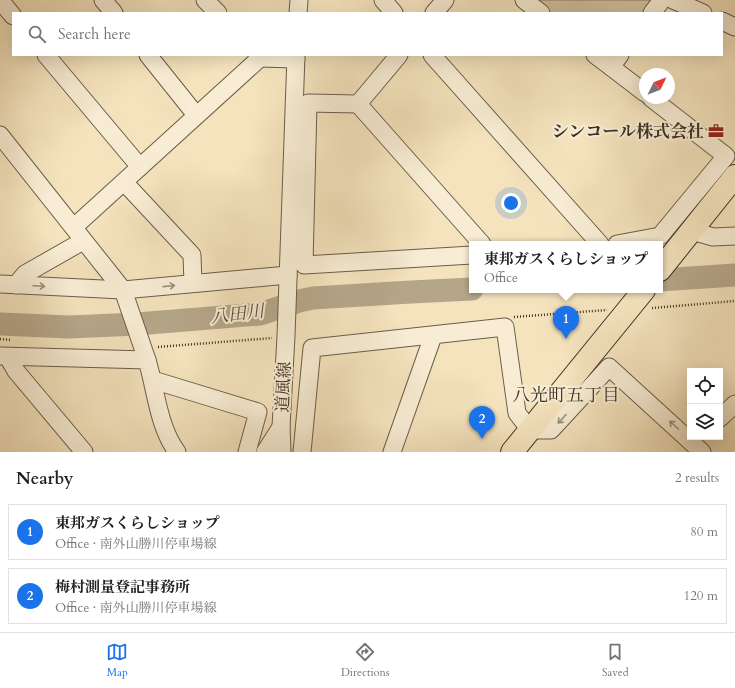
<!DOCTYPE html>
<meta charset="utf-8">
<style>
body{margin:0;font-family:Cardo,"Noto Serif JP",serif;background:#f6f6f6;color:#202124}
.controls{position:absolute;right:12px;bottom:12px;display:grid;overflow:hidden;border-radius:0px;box-shadow:0 4px 16px #0002}
.controls button{width:36px;height:36px;display:grid;place-items:center;padding:0;border:0;border-bottom:1px solid #e0e0e0;background:#fff;color:#202124;font:20px sans-serif}
.compass{position:absolute;left:639px;top:68px;width:36px;height:36px;border-radius:50%;background:#fff;box-shadow:0 4px 16px #0002;rotate:47deg}
.you{position:absolute;left:511px;top:203px;width:14px;height:14px;margin:-10px;border:3px solid #fff;border-radius:50%;background:#1a73e8;box-shadow:0 0 0 6px #1a73e833}
.badge{display:grid;place-items:center;width:26px;height:26px;border-radius:50%;background:#1a73e8;color:#fff;font-size:13px;font-weight:700}
.pin{position:absolute;translate:-50% -33px;filter:drop-shadow(0 1px 2px #0008)}
.pin::after{content:'';position:absolute;top:21px;width:14px;height:12px;background:inherit;clip-path:polygon(0 0,100% 0,50% 100%)}
.popup{position:absolute;left:469px;top:241px;width:194px;height:52px;box-sizing:border-box;display:grid;place-content:center;border-radius:0px;background:#fff;filter:drop-shadow(0 1px 3px #0005);font-size:13px;white-space:nowrap;color:#757577}
.popup b{font-size:15px;color:#202124}
.popup::after{content:'';position:absolute;left:50%;top:100%;margin-left:-8px;border:8px solid transparent;border-top-color:#fff}
.list{margin:0;padding:0;list-style:none}
h2{display:flex;justify-content:space-between;align-items:center;height:52px;margin:0;padding:0 16px;font-size:17px}
h2 small{font-size:13px;font-weight:400;color:#757577}
.list li{display:grid;grid-template-columns:26px 1fr auto;gap:12px;align-items:center;box-sizing:border-box;height:56px;margin:0 8px 8px;padding:0 8px;border:1px solid #e0e0e0;border-radius:0px}
.list b{display:block;font-size:15px;white-space:nowrap}
.list p{margin:0;font-size:13px;white-space:nowrap;color:#757577}
.list em{font-size:13px;font-style:normal;color:#757577}
.icon{flex:none;width:22px;height:22px;fill:none;stroke:currentColor;stroke-width:2;stroke-linecap:round;stroke-linejoin:round}
.map{position:relative;flex:none;width:735px;height:452px;overflow:hidden}
.search{position:absolute;background:#fff;box-shadow:0 4px 16px #0002;left:12px;right:12px;top:12px;height:44px;display:flex;align-items:center;gap:10px;box-sizing:border-box;padding:0 14px;border-radius:0px;color:#757577;font-size:15px}
.sheet{height:180px;background:#fff}
nav{display:flex;justify-content:space-around;align-items:center;box-sizing:border-box;height:56px;border-top:1px solid #e0e0e0;background:#fff;font-size:11px;color:#757577}
nav a{display:grid;justify-items:center;gap:2px}
nav .on{color:#1a73e8}
.map>svg:first-child{display:block}
.green{fill:#d5c5a3;stroke:#887a64}
.lines{fill:none;stroke-linecap:round;stroke-linejoin:round}
.river{stroke:#b5a689;stroke-width:23}
.minor-casing{stroke:#6a5d4a;stroke-width:19}
.major-casing{stroke:#3c3024;stroke-width:24}
.path{stroke:#3c3024;stroke-width:2.5;stroke-dasharray:1 2;stroke-linecap:butt}
.minor{stroke:#f8edd4;stroke-width:17}
.major{stroke:#f4e3bd;stroke-width:22}
.oneway{stroke:#9a8e7c}
.labels{text-anchor:middle;stroke-width:4;stroke-linejoin:round;paint-order:stroke}
.poi-label{font-size:17px;font-weight:bold;fill:#3c3024;stroke:#f8edd4;text-anchor:end}
.street-label{font-size:17px;fill:#3c3024;stroke:#f8edd4}
.water-label{font-size:18px;font-style:italic;fill:#5a4e3d;stroke:#f8edd4}
.neighbourhood-label{font-size:18px;fill:#3c3024;stroke:#f8edd4}
</style>
<div class="map">
<svg width="735" height="452" viewBox="0 0 735 452">
<rect width="100%" height="100%" fill="#f4e3bd"/>
<filter id="stains"><feTurbulence type="fractalNoise" baseFrequency=".005" numOctaves="4"/><feColorMatrix values="0 0 0 0 .2 0 0 0 0 .09 0 0 0 0 .02 0 0 0 .5 -.17"/></filter>
<radialGradient id="worn" r=".72"><stop offset=".6" stop-color="#630" stop-opacity="0"/><stop offset="1" stop-color="#630" stop-opacity=".3"/></radialGradient>
<!-- green -->
<polygon class="green" points="533,0 653,0 646,13 550,13"/>
<g class="lines">
<!-- river -->
<g class="river">
<polyline points="660,280 735,275"/>
<polyline points="0,324 69,327 137,324 260,314 299,301 313,298 411,292 472,289"/>
</g>
<defs>
<g id="minor">
<polyline points="0,0 13,16"/>
<polyline points="103,0 114,13"/>
<polyline points="205,0 218,13"/>
<polyline points="383,0 394,13"/>
<polyline points="524,0 541,13"/>
<polyline points="673,0 703,13"/>
<polyline points="298,13 299,0"/>
<polyline points="434,13 445,0"/>
<polyline points="652,13 662,0"/>
<polyline points="722,21 735,27"/>
<polyline points="46,55 140,167"/>
<polyline points="148,55 196,115"/>
<polyline points="257,55 260,58 296,59"/>
<polyline points="399,55 358,104 308,103 304,265 472,255"/>
<polyline points="432,55 600,244"/>
<polyline points="595,55 611,67 620,55"/>
<polyline points="611,67 645,93"/>
<polyline points="358,104 482,244"/>
<polyline points="0,135 123,290 147,360"/>
<polyline points="124,182 192,255 193,283"/>
<polyline points="74,227 260,58"/>
<polyline points="692,231 713,237 735,236"/>
<polyline points="617,244 660,236 726,156 651,98"/>
<polyline points="0,284 123,290 288,275"/>
<polyline points="16,285 25,274 83,241"/>
<path d="M0,356L147,360C156,390 158,426 177,452"/>
<polyline points="8,357 16,371 84,452"/>
<polyline points="153,380 258,412 247,452"/>
<polyline points="720,418 735,404"/>
<polyline points="265,452 281,427"/>
<polyline points="282,452 281,427 286,336 296,55"/>
<polyline points="302,452 312,348 505,327 517,413 530,430 551,430 609,367 702,452"/>
<polyline points="392,452 433,336"/>
</g>
<g id="major">
<polyline points="660,270 735,176"/>
<polyline points="512,452 644,290"/>
</g>
</defs>
<!-- minor casing -->
<use href="#minor" class="minor-casing"/>
<!-- major casing -->
<use href="#major" class="major-casing"/>
<!-- path -->
<g class="path">
<polyline points="652,308 735,301"/>
<polyline points="514,317 607,310"/>
<polyline points="0,339 11,340"/>
<polyline points="158,347 272,338"/>
</g>
<!-- minor -->
<use href="#minor" class="minor"/>
<!-- major -->
<use href="#major" class="major"/>
</g>
<!-- one-way arrows -->
<defs><path id="oneway-shaft" d="M-6 0H5M1.5-3L5.5 0L1.5 3" fill="none" stroke-width="1.6" stroke-linecap="round" stroke-linejoin="round"/></defs>
<g class="oneway">
<use href="#oneway-shaft" transform="translate(39 286) rotate(3)"/>
<use href="#oneway-shaft" transform="translate(169 286) rotate(-6)"/>
<use href="#oneway-shaft" transform="translate(562 419) rotate(132)"/>
<use href="#oneway-shaft" transform="translate(674 425) rotate(-138)"/>
</g>
<!-- icons -->
<defs>
<symbol id="office-bare" viewBox="-9 -9 18 18"><path d="M-6-3h4V-5.5h4V-3h4V5H-6ZM-1-4.5V-3h2v-1.5ZM-6 0V1H6V0Z" fill="#8f2418" stroke="#f8edd4" stroke-width="2.5" paint-order="stroke"/></symbol>
</defs>
<g fill-rule="evenodd">
<use href="#office-bare" x="705" y="120" width="22" height="22"/>
</g>
<g class="labels">
<!-- poi labels -->
<g class="poi-label">
<text x="704" y="137">シンコール株式会社</text>
</g>
<!-- street labels -->
<g class="street-label">
<text transform="translate(283 387) rotate(-87)" y="6">道風線</text>
</g>
<!-- water labels -->
<g class="water-label">
<text transform="translate(237 314) rotate(-7)" y="6">八田川</text>
</g>
<!-- neighbourhood labels -->
<g class="neighbourhood-label">
<text x="566" y="401">八光町五丁目</text>
</g>
</g>
<rect width="100%" height="100%" filter="url(#stains)"/>
<rect width="100%" height="100%" fill="url(#worn)"/>
</svg>
<div class="controls">
<button><svg class="icon" aria-label="locate" viewBox="0 0 24 24"><circle cx="12" cy="12" r="6"/><path d="M12 2v4M12 18v4M2 12h4M18 12h4"/></svg></button>
<button><svg class="icon" aria-label="layers" viewBox="0 0 24 24"><path d="M12 4l9 5-9 5-9-5zM3 14l9 5 9-5"/></svg></button>
</div>
<svg class="compass" viewBox="-18 -18 36 36"><path d="M0-13l5 13h-10z" fill="#e53935"/><path d="M0 13l5-13h-10z" fill="#757577"/></svg>
<div class="you"></div>
<div class="pin badge" style="left:566px;top:339px">1</div>
<div class="popup"><b>東邦ガスくらしショップ</b>Office</div>
<div class="pin badge" style="left:482px;top:439px">2</div>
<div class="search"><svg class="icon" aria-label="search" viewBox="0 0 24 24"><circle cx="10" cy="10" r="6"/><path d="M15 15l6 6"/></svg>Search here</div>
</div>
<section class="sheet">
<h2>Nearby<small>2 results</small></h2>
<ul class="list">
<li><span class="badge">1</span><div><b>東邦ガスくらしショップ</b><p>Office · 南外山勝川停車場線</p></div><em>80 m</em></li>
<li><span class="badge">2</span><div><b>梅村測量登記事務所</b><p>Office · 南外山勝川停車場線</p></div><em>120 m</em></li>
</ul>
</section>
<nav>
<a class="on"><svg class="icon" aria-label="map" viewBox="0 0 24 24"><path d="M3 6l6-2 6 2 6-2v14l-6 2-6-2-6 2zM9 4v14M15 6v14"/></svg>Map</a>
<a><svg class="icon" aria-label="directions" viewBox="0 0 24 24"><path d="M12 3l9 9-9 9-9-9zM9 14v-3h6M13 9l2 2-2 2"/></svg>Directions</a>
<a><svg class="icon" aria-label="saved" viewBox="0 0 24 24"><path d="M7 4h10v16l-5-4-5 4z"/></svg>Saved</a>
</nav>
